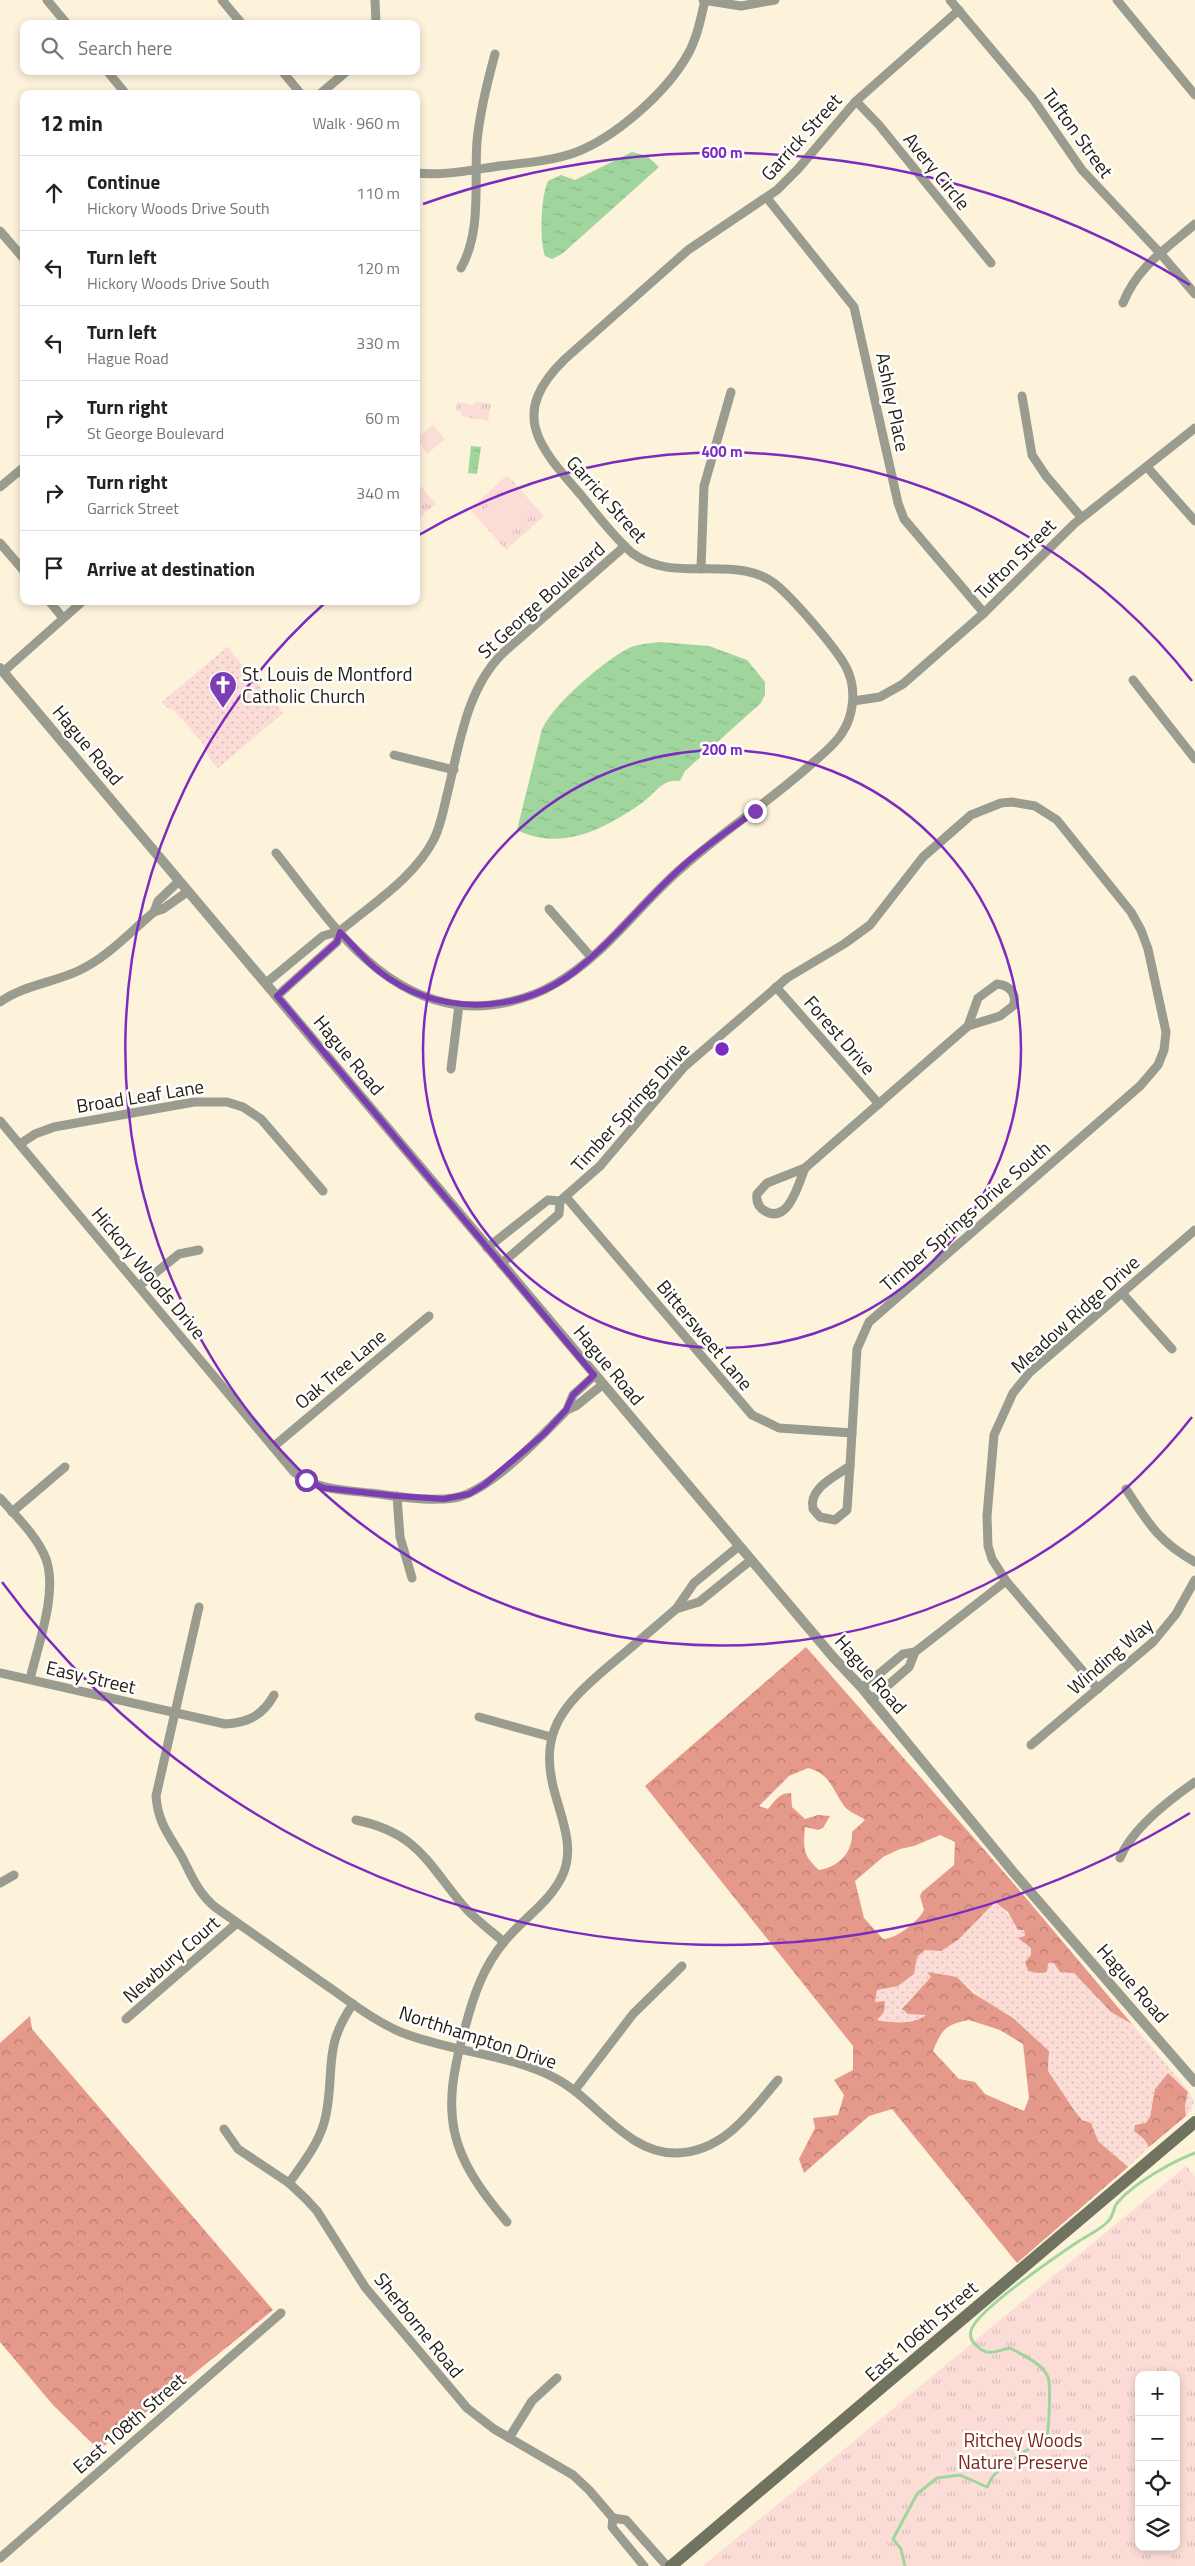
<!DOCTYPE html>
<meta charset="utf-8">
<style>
body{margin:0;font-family:"Titillium Web",sans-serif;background:#f2f2f2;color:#222}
.controls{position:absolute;right:15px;bottom:15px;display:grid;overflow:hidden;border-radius:10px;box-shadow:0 2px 8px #0003}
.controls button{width:45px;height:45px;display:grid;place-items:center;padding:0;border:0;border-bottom:1px solid #e0e0e0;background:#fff;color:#222;font:25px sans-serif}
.stop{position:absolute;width:15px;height:15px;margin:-11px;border:4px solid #7d3db2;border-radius:50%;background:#fff}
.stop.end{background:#7d3db2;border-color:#fff;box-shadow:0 1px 5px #0008}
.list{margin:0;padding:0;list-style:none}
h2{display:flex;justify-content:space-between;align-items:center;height:65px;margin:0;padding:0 20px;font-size:21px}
h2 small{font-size:16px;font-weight:400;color:#767676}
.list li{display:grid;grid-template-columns:32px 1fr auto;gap:15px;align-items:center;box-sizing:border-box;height:75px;padding:0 20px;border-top:1px solid #e0e0e0}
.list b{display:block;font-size:19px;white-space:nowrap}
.list p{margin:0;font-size:16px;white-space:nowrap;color:#767676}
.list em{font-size:16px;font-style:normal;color:#767676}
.icon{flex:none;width:28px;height:28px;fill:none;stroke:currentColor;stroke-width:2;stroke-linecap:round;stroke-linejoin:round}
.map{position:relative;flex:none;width:1195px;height:2566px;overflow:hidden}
.search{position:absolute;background:#fff;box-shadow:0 2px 8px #0003;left:20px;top:20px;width:400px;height:55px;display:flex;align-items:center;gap:12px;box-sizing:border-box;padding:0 18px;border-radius:10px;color:#767676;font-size:19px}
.panel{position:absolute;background:#fff;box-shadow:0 2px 8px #0003;left:20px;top:90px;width:400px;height:515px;border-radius:10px}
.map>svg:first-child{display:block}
.grass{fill:url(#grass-dots)}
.forest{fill:url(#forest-crowns);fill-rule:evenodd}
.park{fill:url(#park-tufts);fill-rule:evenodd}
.pitch{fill:#fcdcd6}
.water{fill:url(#water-ripples)}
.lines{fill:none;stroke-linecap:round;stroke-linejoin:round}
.stream{stroke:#a0d59d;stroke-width:3}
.minor{stroke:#9a9c8f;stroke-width:9}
.tertiary{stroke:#9a9c8f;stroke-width:10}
.secondary{stroke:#6f7360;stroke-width:12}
.route{stroke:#7d3db2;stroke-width:6}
.ring{fill:none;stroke:#7b2cbf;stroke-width:2.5}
.labels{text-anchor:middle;stroke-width:5;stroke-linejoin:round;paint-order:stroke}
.street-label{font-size:19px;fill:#262116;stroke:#fff}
.poi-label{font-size:19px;fill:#262116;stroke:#fff;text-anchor:start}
.park-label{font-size:19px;fill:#7e2519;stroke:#fff}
.centre{fill:#7b2cbf;stroke:#fff;stroke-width:2.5}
.ring-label{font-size:15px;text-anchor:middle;font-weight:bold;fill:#7b2cbf;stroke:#fff;stroke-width:5;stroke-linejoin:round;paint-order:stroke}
</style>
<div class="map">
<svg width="1195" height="2566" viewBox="0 0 1195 2566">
<defs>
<pattern id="grass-dots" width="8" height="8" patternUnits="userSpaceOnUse" patternTransform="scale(1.25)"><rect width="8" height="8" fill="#fcdcd6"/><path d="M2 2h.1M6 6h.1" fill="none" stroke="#d8bcb7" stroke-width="1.8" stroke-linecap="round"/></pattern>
<pattern id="forest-crowns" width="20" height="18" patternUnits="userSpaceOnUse" patternTransform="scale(1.25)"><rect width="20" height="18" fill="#e5998b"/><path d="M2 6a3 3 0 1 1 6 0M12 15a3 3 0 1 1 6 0" fill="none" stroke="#b97c71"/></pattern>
<pattern id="park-tufts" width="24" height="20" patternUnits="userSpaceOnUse" patternTransform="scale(1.25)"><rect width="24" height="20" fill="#fcdcd6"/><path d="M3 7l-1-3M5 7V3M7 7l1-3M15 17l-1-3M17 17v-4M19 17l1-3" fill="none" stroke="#d8bcb7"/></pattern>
<pattern id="water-ripples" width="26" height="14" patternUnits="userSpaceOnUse" patternTransform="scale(1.25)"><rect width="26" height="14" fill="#a0d59d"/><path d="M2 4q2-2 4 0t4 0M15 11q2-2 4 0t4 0" fill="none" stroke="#8ab786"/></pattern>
</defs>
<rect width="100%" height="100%" fill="#fdf2da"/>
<!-- grass -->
<g class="grass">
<polygon points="227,647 283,713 218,768 210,759 202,742 174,710 166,707 162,702"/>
<path d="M995,1902C1009,1910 1011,1923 1024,1930L1026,1936L1019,1939L1031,1948V1955L1048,1963H1054L1064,1972L1074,1973L1111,2012L1132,2024L1187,2089L1194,2101L1191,2111L1186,2116L1185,2106L1188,2092L1168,2074L1155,2089L1150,2117L1146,2124L1135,2125L1134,2131L1144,2139L1149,2147L1128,2167L1098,2141L1091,2123C1071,2117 1059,2087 1048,2071L1050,2056L957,1977L927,1973L931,1977L902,2009L927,2015C913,2025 893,2023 876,2020L885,2001L875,2002L877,1990L898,1986L914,1974L917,1957L925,1950L941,1951Z"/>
</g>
<!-- forest -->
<g class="forest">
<path d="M806,1647L1009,1878L1132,2024L1111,2012L1074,1973L1060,1972L1054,1963H1048L1047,1972L1038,1973L1028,1971L1025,1962L1031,1955V1948L1018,1938L1025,1936L1024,1930H1018L1008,1912L995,1902L958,1940L941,1951L925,1950L917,1957L914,1974L898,1986L877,1990L875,2002L885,2001L884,2012L877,2020C892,2023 914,2025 926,2015L908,2014L902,2009L931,1977L927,1972L957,1977L973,1993L1013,2018L1049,2051L1048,2071L1074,2110L1082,2120L1091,2123L1098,2141L1128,2167L1017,2263L892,2109L869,2116L804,2173L799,2159L815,2128L813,2118L838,2115L844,2095L834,2080L853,2070V2046L645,1786ZM808,1768C831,1774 832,1790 845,1807C850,1813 859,1815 865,1820L852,1832C853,1852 839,1867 819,1870C803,1855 803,1849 805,1827L818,1830L823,1828L830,1816L818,1815L805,1819L792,1807L791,1793C780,1792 774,1802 768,1809L759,1806L789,1776ZM940,1835L955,1842L954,1865L922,1892L920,1896L924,1910C918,1922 896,1939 883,1939L864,1918L855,1881L883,1857L900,1849L914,1846ZM969,2020L1000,2030L1023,2044L1029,2098L1024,2111L985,2094L975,2082L959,2079L933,2051C942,2029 946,2024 969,2020Z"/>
<polygon points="30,2016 32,2029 273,2310 99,2450 53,2405 0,2342 0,2043"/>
<polygon points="1168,2073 1188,2092 1185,2106 1186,2116 1149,2147 1144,2139 1134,2131 1135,2125 1146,2123 1150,2117 1155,2089"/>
</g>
<!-- park -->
<g class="park">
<polygon points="475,401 491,404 488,421 461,416 461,412 456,411 457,402 474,405"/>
<polygon points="507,475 544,516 506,550 470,509"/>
<polygon points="419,484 436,504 416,520 416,486"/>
<path d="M1186,2166L1195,2177V2566H703ZM1139,2375H1176V2547H1139Z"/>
</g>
<!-- pitch -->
<g class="pitch">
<polygon points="433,425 445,439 427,454 416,438"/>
<polygon points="511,486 535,513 522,524 498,497"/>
<polygon points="494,501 517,528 505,539 482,512"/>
</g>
<!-- water -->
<g class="water">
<path d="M632,152L647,156L659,167L562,254L552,259L545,256C539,239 541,196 548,181L561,175L575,180Z"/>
<polygon points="471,446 481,447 477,474 468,473"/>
<path d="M659,642L709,646L747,660L765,682V695L761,703L685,771L680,781C661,779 655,794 642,803C604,829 562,852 517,830L541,733C548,708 605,660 629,648C634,645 652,643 659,642Z"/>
</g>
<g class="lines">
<!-- stream -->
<path class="stream" d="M905,2566L901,2549L893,2539L917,2494L937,2478L960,2475L987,2487L993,2476L1004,2466L1047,2436C1049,2426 1051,2385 1048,2377C1043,2364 1021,2354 1010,2348C999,2350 988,2357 978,2347C973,2343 969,2338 971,2331C975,2311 1060,2254 1079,2241C1088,2235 1104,2228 1110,2219C1114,2214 1113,2207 1118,2202C1134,2183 1172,2162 1195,2153"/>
<!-- minor -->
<g class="minor">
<polyline points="47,0 67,24"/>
<polyline points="222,0 242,24"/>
<polyline points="375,0 376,24"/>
<polyline points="703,0 741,6 775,0"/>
<polyline points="950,0 1033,99 1082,170 1160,253 1195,294"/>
<polyline points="1117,0 1195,95"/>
<polyline points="107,71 126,94"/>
<polyline points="282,71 301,94"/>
<polyline points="320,94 347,71"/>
<polyline points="856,101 879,125 991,263"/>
<path d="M416,173C444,176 472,170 499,166C524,163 551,161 574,153C615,138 667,92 688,54C697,38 701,18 705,0"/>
<polyline points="767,198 854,307 898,503 904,519 984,613"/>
<polyline points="0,231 24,259"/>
<path d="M461,268C482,231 474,182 477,141C480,111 487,83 495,54"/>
<path d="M1123,303C1137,267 1167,248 1195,224"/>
<polyline points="1022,396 1032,455 1046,476 1081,517"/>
<polyline points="1147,467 1195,521"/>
<polyline points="0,487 24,467"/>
<polyline points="0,543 24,571"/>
<polyline points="701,569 704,486 731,392"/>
<polyline points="49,601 63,618"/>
<polyline points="3,672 83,601"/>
<polyline points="1133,680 1195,759"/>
<polyline points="853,701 880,697 903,684 984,613 1074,524 1195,428"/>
<polyline points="394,755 454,770"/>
<path d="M276,853C325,914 374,994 458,1005C490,1009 528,1000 555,984C606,955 640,903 684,866C724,831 768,802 808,767C820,756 834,746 842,733C854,715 857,688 846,667C836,648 792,597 774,583C766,577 755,573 745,571C706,564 666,578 632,553C613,536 597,515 581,495C539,447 508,414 565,359L688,250L777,190L798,169L856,101L959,10"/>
<polyline points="179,881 158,901 154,912 163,909 187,892"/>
<polyline points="549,909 591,957"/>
<path d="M340,931C372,904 415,877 434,839C440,827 443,813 446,799C459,749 465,690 503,653L625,546"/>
<polyline points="266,983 323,936 340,931 337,942 277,996"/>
<path d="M997,984C1009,985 1018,994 1013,1006L1000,1016L968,1026L978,998Z"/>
<polyline points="776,987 879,1104"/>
<path d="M0,1002C24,985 52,983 78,971C107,958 130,932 154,912"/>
<polyline points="451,1069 459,1005"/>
<path d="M0,1121L294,1472C316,1490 343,1490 370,1493C396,1496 427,1502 454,1498C488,1493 543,1435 567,1410"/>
<polyline points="20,1144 35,1134 54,1127 194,1102 227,1102 243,1107 261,1119 323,1191"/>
<polyline points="805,1168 968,1026"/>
<path d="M805,1168C799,1182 789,1225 765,1211C758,1207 756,1201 757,1194L767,1183Z"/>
<polyline points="566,1197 752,1415 779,1428 852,1433"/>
<polyline points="560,1201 600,1166 684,1067 787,978 844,944 870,925 923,857 971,815 1001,803 1012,802 1035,806 1057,820 1131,912 1141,930 1148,949 1166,1032 1164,1050 1158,1065 1140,1086 869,1322 857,1349 850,1466"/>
<polyline points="487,1248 548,1200 560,1201 559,1214 501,1264"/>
<polyline points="139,1286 179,1254 199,1250"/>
<polyline points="1122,1293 1172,1349"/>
<polyline points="595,1375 573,1395 567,1410 576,1406 602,1385"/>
<polyline points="273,1447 429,1316"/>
<path d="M850,1466L847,1510L835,1520L820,1517L813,1509C808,1488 836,1476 850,1466Z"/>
<path d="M1126,1489C1148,1523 1159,1542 1195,1562"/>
<polyline points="397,1496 400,1537 412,1578"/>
<path d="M0,1498C16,1516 37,1536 46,1559C58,1592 38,1645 30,1679"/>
<polyline points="12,1512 65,1467"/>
<polyline points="739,1546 694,1583 676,1609 699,1602 751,1560"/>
<path d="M199,1607L156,1796C158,1824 170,1836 183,1859C192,1877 199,1894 215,1907C250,1932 285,1956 320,1981C347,1999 373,2021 403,2033C452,2052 509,2054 555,2078C597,2100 627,2155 678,2153C725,2151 751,2111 778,2080"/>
<polyline points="915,1652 1006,1581"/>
<path d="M0,1673L225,1724C248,1723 263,1715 274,1695"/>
<polyline points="862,1688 903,1654 915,1652 909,1667 871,1700"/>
<polyline points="1098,1689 1006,1581 992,1559 988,1546 987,1516 994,1435 1013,1393 1030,1372 1195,1230"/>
<polyline points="479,1717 551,1737"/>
<polyline points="1031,1745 1153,1642 1176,1614 1195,1580"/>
<path d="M356,1820C416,1833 425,1859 461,1903C473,1918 489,1929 504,1942"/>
<path d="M1120,1858C1132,1829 1169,1800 1195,1782"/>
<polyline points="0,1883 14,1875"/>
<polyline points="126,2019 237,1923"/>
<polyline points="575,2090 633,2014 682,1966"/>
<polyline points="224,2129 238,2149 289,2183 306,2199 317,2211 365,2287 467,2408 494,2429 573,2475 589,2490 613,2518"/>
<path d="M289,2183C304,2162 321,2141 326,2115C335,2068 323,2047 353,2004"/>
<path d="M507,2222C448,2153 440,2115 465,2028C473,1997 483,1967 504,1942C522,1919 551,1902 563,1874C574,1849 563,1822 556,1797C536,1732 563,1705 610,1665C632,1647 654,1628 676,1609"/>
<polyline points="509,2438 532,2401 557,2378"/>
<polyline points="0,2558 281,2313"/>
<polyline points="644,2566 612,2527 613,2518 626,2520 667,2566"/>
</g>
<!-- tertiary -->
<polyline class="tertiary" points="0,668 833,1657 862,1688 1014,1873 1195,2082"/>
<!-- secondary -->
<polyline class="secondary" points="671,2566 1195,2122"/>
</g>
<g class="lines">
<!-- route -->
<path class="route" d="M306,1480L324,1488L397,1496L444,1499L469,1494L484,1485L544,1434L566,1410L573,1395L594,1375L277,996L337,942L340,932C353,945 365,961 380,972C437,1016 517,1015 574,972C614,941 645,900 683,866C705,846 731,829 755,811"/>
</g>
<!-- distance rings -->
<g class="ring">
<circle cx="722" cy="1049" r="299"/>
<path d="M1192 1417A597 597 0 1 1 326 602M419 535A597 597 0 0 1 1192 681"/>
<path d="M1190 1813A896 896 0 0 1 2 1582M423 204A896 896 0 0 1 1190 285"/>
</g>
<!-- icons -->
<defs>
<symbol id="church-pin" viewBox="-11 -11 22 30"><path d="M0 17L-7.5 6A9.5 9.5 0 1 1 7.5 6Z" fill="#7d3db2" stroke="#fff"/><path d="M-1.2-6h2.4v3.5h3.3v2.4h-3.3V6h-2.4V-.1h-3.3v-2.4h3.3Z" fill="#fff"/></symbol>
</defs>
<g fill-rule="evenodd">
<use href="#church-pin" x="207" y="669" width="32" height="43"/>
</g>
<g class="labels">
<!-- street labels -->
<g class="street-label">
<text transform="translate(1078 133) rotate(54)" y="7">Tufton Street</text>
<text transform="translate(801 137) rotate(-48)" y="7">Garrick Street</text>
<text transform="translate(937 171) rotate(51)" y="7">Avery Circle</text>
<text transform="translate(893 402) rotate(78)" y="7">Ashley Place</text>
<text transform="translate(607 499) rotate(48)" y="7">Garrick Street</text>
<text transform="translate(1015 559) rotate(-45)" y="7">Tufton Street</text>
<text transform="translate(541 600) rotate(-42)" y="7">St George Boulevard</text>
<text transform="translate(88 745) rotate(50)" y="7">Hague Road</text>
<text transform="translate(840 1035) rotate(49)" y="7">Forest Drive</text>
<text transform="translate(349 1055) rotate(50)" y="7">Hague Road</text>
<text transform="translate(140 1096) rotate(-9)" y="7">Broad Leaf Lane</text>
<text transform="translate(630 1107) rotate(-48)" y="7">Timber Springs Drive</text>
<text transform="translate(965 1216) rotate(-41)" y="7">Timber Springs Drive South</text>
<text transform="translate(149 1273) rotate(50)" y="7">Hickory Woods Drive</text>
<text transform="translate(1075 1314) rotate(-42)" y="7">Meadow Ridge Drive</text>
<text transform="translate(705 1335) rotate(50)" y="7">Bittersweet Lane</text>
<text transform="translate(609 1365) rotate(50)" y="7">Hague Road</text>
<text transform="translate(340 1369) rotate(-40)" y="7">Oak Tree Lane</text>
<text transform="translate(1110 1656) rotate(-41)" y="7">Winding Way</text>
<text transform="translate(871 1674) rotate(49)" y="7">Hague Road</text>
<text transform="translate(91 1677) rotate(13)" y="7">Easy Street</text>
<text transform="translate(171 1959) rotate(-41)" y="7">Newbury Court</text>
<text transform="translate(1133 1983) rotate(49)" y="7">Hague Road</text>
<text transform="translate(478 2037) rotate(18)" y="7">Northhampton Drive</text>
<text transform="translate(419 2325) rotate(51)" y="7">Sherborne Road</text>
<text transform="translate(921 2331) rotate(-41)" y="7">East 106th Street</text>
<text transform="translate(129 2423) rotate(-41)" y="7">East 108th Street</text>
</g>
<!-- poi labels -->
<g class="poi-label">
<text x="242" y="681">St. Louis de Montford<tspan x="242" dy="22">Catholic Church</tspan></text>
</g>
<!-- park labels -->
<g class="park-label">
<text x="1023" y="2447">Ritchey Woods<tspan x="1023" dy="22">Nature Preserve</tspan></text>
</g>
</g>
<circle cx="722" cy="1049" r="8" class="centre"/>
<g class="ring-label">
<text x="722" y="158">600 m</text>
<text x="722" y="457">400 m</text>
<text x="722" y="755">200 m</text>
</g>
</svg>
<div class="controls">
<button>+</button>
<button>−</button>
<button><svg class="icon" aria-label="locate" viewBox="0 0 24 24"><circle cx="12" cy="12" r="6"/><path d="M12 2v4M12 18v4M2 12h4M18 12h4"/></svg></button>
<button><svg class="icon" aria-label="layers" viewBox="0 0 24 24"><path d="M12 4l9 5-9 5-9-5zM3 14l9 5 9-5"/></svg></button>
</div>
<div class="stop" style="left:306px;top:1480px"></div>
<div class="stop end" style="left:755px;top:811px"></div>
<div class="search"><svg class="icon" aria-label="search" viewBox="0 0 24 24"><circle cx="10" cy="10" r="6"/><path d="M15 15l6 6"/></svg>Search here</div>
<section class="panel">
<h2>12 min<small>Walk · 960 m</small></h2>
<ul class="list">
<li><svg class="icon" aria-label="ahead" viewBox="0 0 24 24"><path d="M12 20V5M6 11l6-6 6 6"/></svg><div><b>Continue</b><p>Hickory Woods Drive South</p></div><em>110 m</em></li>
<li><svg class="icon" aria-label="left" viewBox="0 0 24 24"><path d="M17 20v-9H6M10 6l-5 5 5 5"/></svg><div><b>Turn left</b><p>Hickory Woods Drive South</p></div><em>120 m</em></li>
<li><svg class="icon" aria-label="left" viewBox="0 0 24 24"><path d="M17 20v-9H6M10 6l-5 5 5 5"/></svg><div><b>Turn left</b><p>Hague Road</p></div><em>330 m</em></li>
<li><svg class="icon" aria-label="right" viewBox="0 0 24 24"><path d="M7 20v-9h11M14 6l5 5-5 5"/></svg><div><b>Turn right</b><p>St George Boulevard</p></div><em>60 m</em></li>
<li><svg class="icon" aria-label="right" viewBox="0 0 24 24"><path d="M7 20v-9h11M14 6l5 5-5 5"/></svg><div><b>Turn right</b><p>Garrick Street</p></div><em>340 m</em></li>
<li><svg class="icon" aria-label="arrive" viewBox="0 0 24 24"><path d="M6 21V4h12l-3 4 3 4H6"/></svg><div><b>Arrive at destination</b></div></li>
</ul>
</section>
</div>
